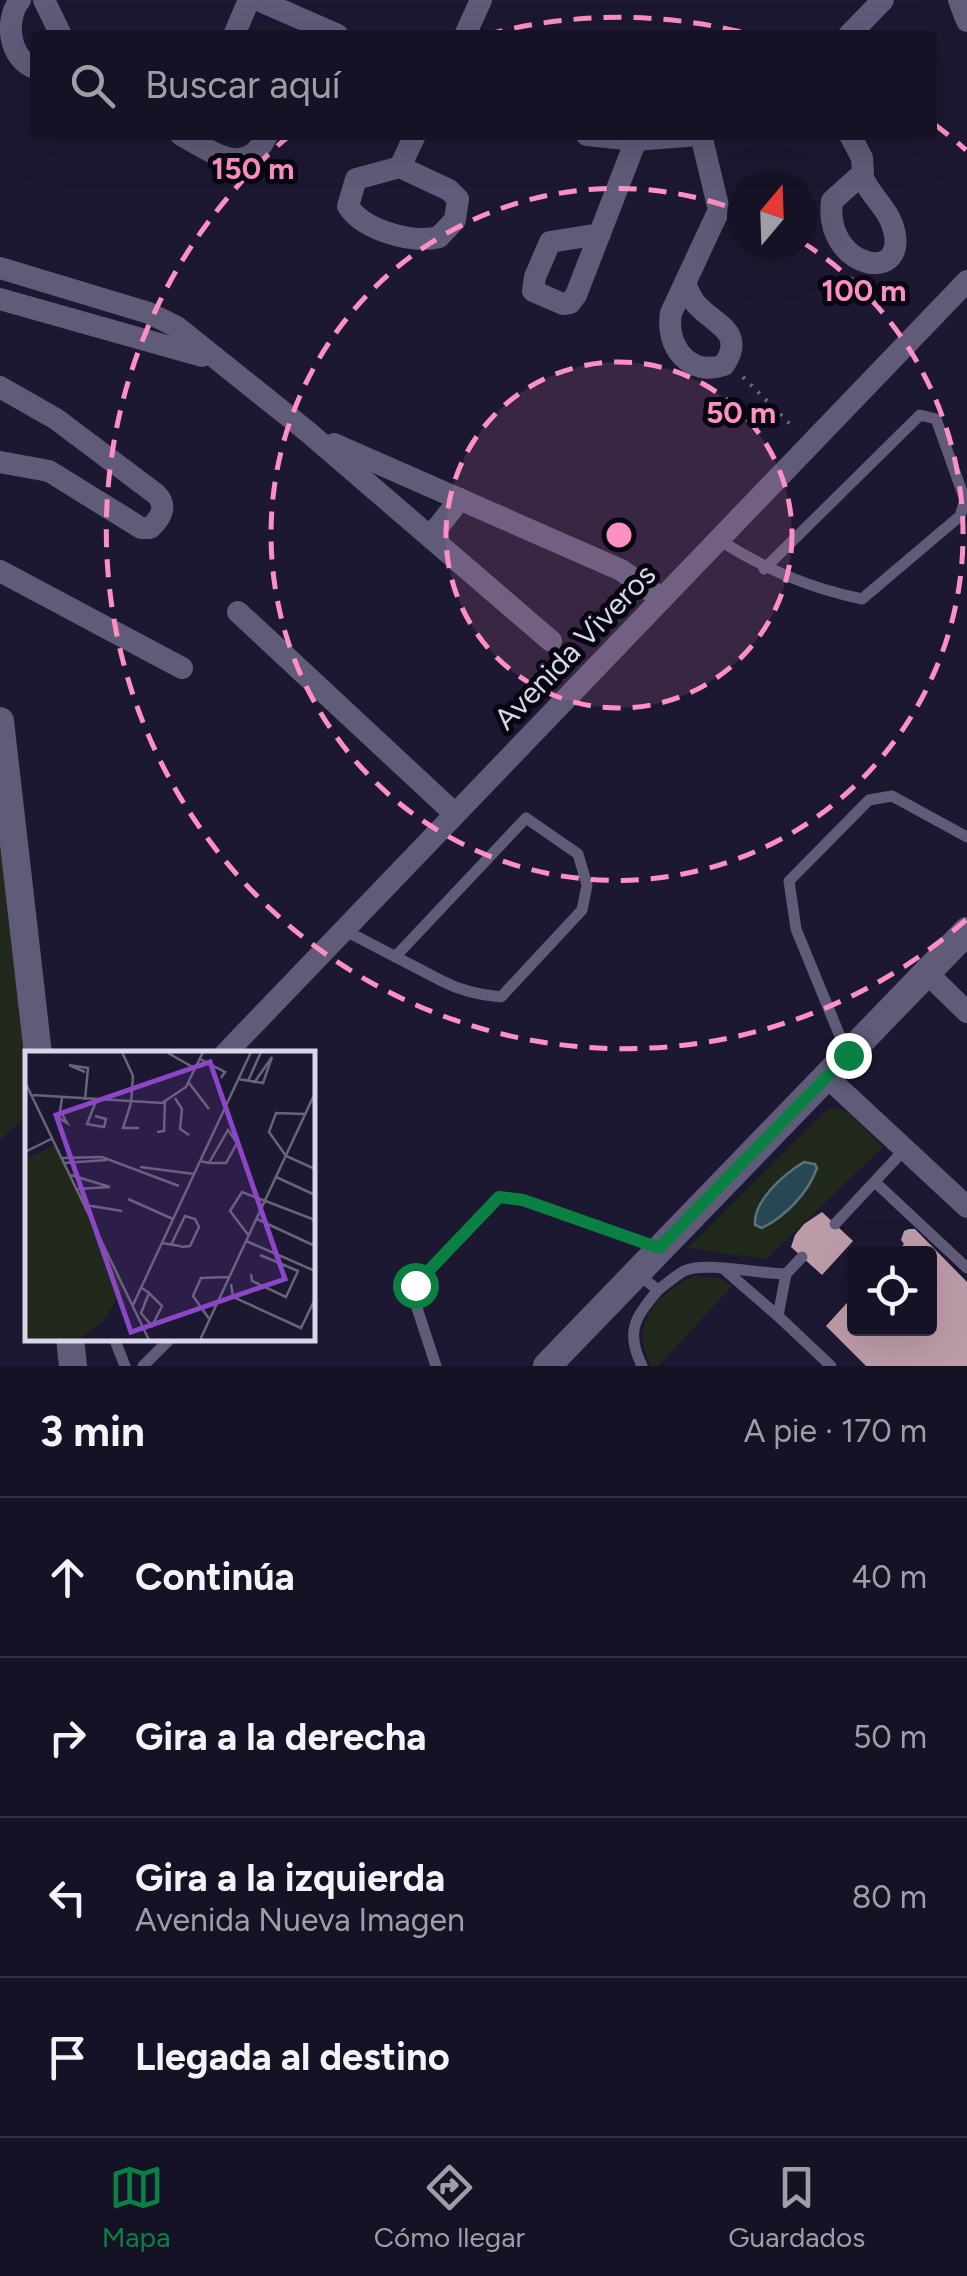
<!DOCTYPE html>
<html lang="es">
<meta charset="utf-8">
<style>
body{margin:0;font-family:Figtree,sans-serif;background:#1f1b2d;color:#f1f3f6}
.controls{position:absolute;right:30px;bottom:30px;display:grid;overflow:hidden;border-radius:10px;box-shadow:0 10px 40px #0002}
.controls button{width:90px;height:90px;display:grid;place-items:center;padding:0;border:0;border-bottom:2px solid #353242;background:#161225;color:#f1f3f6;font:50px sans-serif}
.compass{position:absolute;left:727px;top:170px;width:90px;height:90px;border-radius:50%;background:#161225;box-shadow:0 10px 40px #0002;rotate:19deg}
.stop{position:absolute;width:30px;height:30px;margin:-22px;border:8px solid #0b8043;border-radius:50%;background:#fff}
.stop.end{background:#0b8043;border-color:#fff;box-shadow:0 2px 10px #0008}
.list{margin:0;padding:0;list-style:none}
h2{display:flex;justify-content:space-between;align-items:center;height:130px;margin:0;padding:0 40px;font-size:42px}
h2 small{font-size:32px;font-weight:400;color:#9e9ea7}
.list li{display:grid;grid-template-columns:65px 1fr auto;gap:30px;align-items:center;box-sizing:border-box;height:160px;padding:0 40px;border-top:2px solid #353242}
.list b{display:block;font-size:38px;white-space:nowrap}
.list p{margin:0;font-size:32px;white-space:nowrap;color:#9e9ea7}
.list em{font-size:32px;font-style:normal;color:#9e9ea7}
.icon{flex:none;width:55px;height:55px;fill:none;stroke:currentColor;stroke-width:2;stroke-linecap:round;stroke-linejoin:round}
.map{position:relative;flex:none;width:967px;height:1366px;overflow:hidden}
.search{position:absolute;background:#161225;box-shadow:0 10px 40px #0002;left:30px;right:30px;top:30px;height:110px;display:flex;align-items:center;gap:25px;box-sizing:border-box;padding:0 35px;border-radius:10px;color:#9e9ea7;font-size:38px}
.sheet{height:770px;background:#161225}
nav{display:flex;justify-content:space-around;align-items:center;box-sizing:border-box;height:140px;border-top:2px solid #353242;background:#161225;font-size:28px;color:#9e9ea7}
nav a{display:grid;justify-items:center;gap:5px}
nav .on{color:#0b8043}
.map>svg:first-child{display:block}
.green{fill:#21291c}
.water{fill:#274752;stroke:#5c727f;stroke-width:2.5}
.building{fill:#bd9ca9}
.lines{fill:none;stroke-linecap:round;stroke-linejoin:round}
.path{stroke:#6c687e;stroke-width:4;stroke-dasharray:2.5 8;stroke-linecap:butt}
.service{stroke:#5f5b79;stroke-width:11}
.minor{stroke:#5f5b79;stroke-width:22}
.tertiary{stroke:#5f5b79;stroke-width:28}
.route{stroke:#0b8043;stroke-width:12}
.ring{fill:none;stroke:#fc8fc3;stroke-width:5;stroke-dasharray:18 12}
.labels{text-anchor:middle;stroke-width:10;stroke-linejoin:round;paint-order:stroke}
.street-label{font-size:30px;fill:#d8d6e8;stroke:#070610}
.inset-road{fill:none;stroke:#68647a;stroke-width:2.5}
.view{fill:#8946c5;fill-opacity:0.15;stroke:#8946c5;stroke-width:5}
.inset-edge{fill:none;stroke:#d8d6e8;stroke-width:5}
.centre{fill:#fc8fc3;stroke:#070610;stroke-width:5}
.ring-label{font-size:30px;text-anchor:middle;font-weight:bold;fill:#fc8fc3;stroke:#070610;stroke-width:10;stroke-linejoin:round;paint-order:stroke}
</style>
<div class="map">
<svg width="967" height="1366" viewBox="0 0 967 1366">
<rect width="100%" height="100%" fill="#1d1831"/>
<!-- green -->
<g class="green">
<polygon points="0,721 28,1054 27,1116 0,1140"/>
<polygon points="834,1107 849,1113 883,1147 766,1259 688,1248 827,1110"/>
<path d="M695,1276L718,1278L732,1286L658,1366H651C629,1323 656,1295 695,1276Z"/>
</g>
<!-- water -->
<path class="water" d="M804,1162L815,1164L817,1168C808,1193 786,1216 762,1228L755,1225C753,1201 784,1174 804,1162Z"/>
<!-- building -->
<g class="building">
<polygon points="822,1212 853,1241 822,1275 791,1247 795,1235 804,1224"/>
<polygon points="909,1229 915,1229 967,1282 967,1366 866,1366 826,1326 854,1295 854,1328 930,1328 930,1254 894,1254 904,1244 901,1240 904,1231"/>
</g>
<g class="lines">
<!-- path -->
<polyline class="path" points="743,377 793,427"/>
<!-- service -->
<g class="service">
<path d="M719,540C765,569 809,588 862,599L960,516L965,500L936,419L920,415L764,569"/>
<path d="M344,930L442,981C461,991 479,995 501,997L582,910L587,885L578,854L526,818L395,957"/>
<polyline points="846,1051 796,929 789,881 869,800 892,796 967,837"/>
<polyline points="875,1182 967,1268"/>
<polyline points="835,1224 905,1149"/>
<polyline points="725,1270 778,1316"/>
<polyline points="786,1274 778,1316 831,1366"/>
<path d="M639,1275L658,1290C666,1284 675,1276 684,1271C705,1261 759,1274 786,1274L802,1257"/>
<polyline points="114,1338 125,1366"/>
<polyline points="143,1366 171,1338"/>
<polyline points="436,1366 416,1305 415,1285 499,1197 523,1200 659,1248"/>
<path d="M642,1366C625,1331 635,1318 658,1290"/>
</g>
<!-- minor -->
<g class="minor">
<path d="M20,0C4,20 9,59 35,68"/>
<polyline points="44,0 61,35"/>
<polyline points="258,0 338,35"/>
<polyline points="959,0 967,21"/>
<polyline points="234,35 249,0"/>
<polyline points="465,35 481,0"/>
<polyline points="849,35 883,0"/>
<path d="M181,135C211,151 247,180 267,135"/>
<polyline points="587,135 636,140 698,135"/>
<path d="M850,135L862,158L863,173L832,201C823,270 914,287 892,224C887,208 869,194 862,176"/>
<path d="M400,167L449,190L458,199L455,220L439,237C412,244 363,230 348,206L356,179L400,167L415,135"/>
<polyline points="600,234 550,242 535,277 533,291 563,304 570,303 576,295 636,140"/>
<polyline points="0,268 149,313 177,327 308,432 551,641"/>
<path d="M685,283C688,290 691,299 697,305C715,325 746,332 724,365C690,377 665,347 671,313L719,210L701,135"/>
<polyline points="0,299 202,356"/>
<path d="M0,387L56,419L156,494C168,506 161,518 150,528H141L49,471L0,462"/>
<polyline points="334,444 621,570 662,599"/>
<polyline points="431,536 460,499"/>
<polyline points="0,571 182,668"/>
<polyline points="238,612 455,814"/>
<polyline points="927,973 967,1012"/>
<polyline points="225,1054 967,281"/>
<polyline points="827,1077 967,1207"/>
</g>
<!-- tertiary -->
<g class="tertiary">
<polyline points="0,721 38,1054"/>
<polyline points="70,1338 73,1366"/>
<polyline points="547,1366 967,931"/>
</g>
</g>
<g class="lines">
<!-- route -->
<polyline class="route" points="415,1285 499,1197 523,1200 659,1248 848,1055"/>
</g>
<!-- distance rings -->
<circle cx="619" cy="535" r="173" fill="#fc8fc3" fill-opacity=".12"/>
<g class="ring">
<circle cx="619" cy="535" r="173"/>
<path d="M802 242A346 346 0 1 1 740 211"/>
<path d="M966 920A518 518 0 1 1 290 135M485 35A518 518 0 0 1 753 35M934 124A518 518 0 0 1 966 150"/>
</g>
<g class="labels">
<!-- street labels -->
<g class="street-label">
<text transform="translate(575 647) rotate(-46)" y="10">Avenida Viveros</text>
</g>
</g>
<!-- overview -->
<g transform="translate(25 1051)">
<rect width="290" height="290" fill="#1d1831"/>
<path d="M31,94L99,236L78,271L53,289H0V108Z" fill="#21291c"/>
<path class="inset-road" d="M97,1L108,25L106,52M143,2L171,18M175,8L200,21L196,27M213,28L238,32L247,6M223,30L236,1M0,31L124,289M164,32L184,58M229,32L247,6M8,44L137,52L161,36L178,1M150,47L157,58L155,78L164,84M60,49L63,17L44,14L60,21M106,52L98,77H114M36,61L42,72L34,67L37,47M280,63L251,62L244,81L261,105L290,118M70,65L81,68L79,76L62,73L71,50M132,81L139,80L140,51M0,101L28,87M37,107L77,106L154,135M175,110L184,112H201L212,92L203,79L184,112M39,112L82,109M115,116L169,123M46,124L85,136L52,138M251,126L290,144M103,148L148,168M60,154L97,160M232,168L290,195M224,185L205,160L217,141L290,169M221,190L290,220M137,192L155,195L157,196L165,195L174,176L170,168L160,165L146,194M226,223L227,230L261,246L273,220L235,204M206,233L208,246L276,277L290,248M117,237L124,242L137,255L127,275L116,262L124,242M108,254L226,1M185,269L168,245L176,227L204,226M175,289L290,42"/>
<path class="view" d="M185,11L260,228L106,281L31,64Z"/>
<rect width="290" height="290" class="inset-edge"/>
</g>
<circle cx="619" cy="535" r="15" class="centre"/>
<g class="ring-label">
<text x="253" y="179">150 m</text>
<text x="864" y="301">100 m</text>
<text x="741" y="423">50 m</text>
</g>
</svg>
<div class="controls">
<button><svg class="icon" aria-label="locate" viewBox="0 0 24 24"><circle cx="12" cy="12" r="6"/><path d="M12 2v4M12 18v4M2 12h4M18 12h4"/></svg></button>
</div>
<svg class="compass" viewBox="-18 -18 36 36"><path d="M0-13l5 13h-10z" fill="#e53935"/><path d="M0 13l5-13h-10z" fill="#9e9ea7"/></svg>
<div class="stop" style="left:415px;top:1285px"></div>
<div class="stop end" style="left:848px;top:1055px"></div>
<div class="search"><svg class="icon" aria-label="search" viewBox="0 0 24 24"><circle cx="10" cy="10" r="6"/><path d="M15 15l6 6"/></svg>Buscar aquí</div>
</div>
<section class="sheet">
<h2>3 min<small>A pie · 170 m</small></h2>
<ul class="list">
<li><svg class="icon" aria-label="ahead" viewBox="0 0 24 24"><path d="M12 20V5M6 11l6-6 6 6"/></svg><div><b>Continúa</b></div><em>40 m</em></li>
<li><svg class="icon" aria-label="right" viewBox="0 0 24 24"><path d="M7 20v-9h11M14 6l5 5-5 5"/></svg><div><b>Gira a la derecha</b></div><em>50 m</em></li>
<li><svg class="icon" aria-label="left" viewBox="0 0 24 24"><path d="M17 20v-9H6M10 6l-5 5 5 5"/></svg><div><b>Gira a la izquierda</b><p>Avenida Nueva Imagen</p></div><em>80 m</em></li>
<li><svg class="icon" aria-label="arrive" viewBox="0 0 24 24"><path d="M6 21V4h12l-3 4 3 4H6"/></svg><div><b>Llegada al destino</b></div></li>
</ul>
</section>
<nav>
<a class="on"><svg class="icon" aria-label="map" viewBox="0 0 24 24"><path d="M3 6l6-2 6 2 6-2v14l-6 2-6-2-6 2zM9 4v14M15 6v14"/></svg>Mapa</a>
<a><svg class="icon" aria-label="directions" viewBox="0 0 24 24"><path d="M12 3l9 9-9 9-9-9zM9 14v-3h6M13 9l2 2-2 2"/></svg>Cómo llegar</a>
<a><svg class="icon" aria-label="saved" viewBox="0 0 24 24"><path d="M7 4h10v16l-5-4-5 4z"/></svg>Guardados</a>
</nav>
